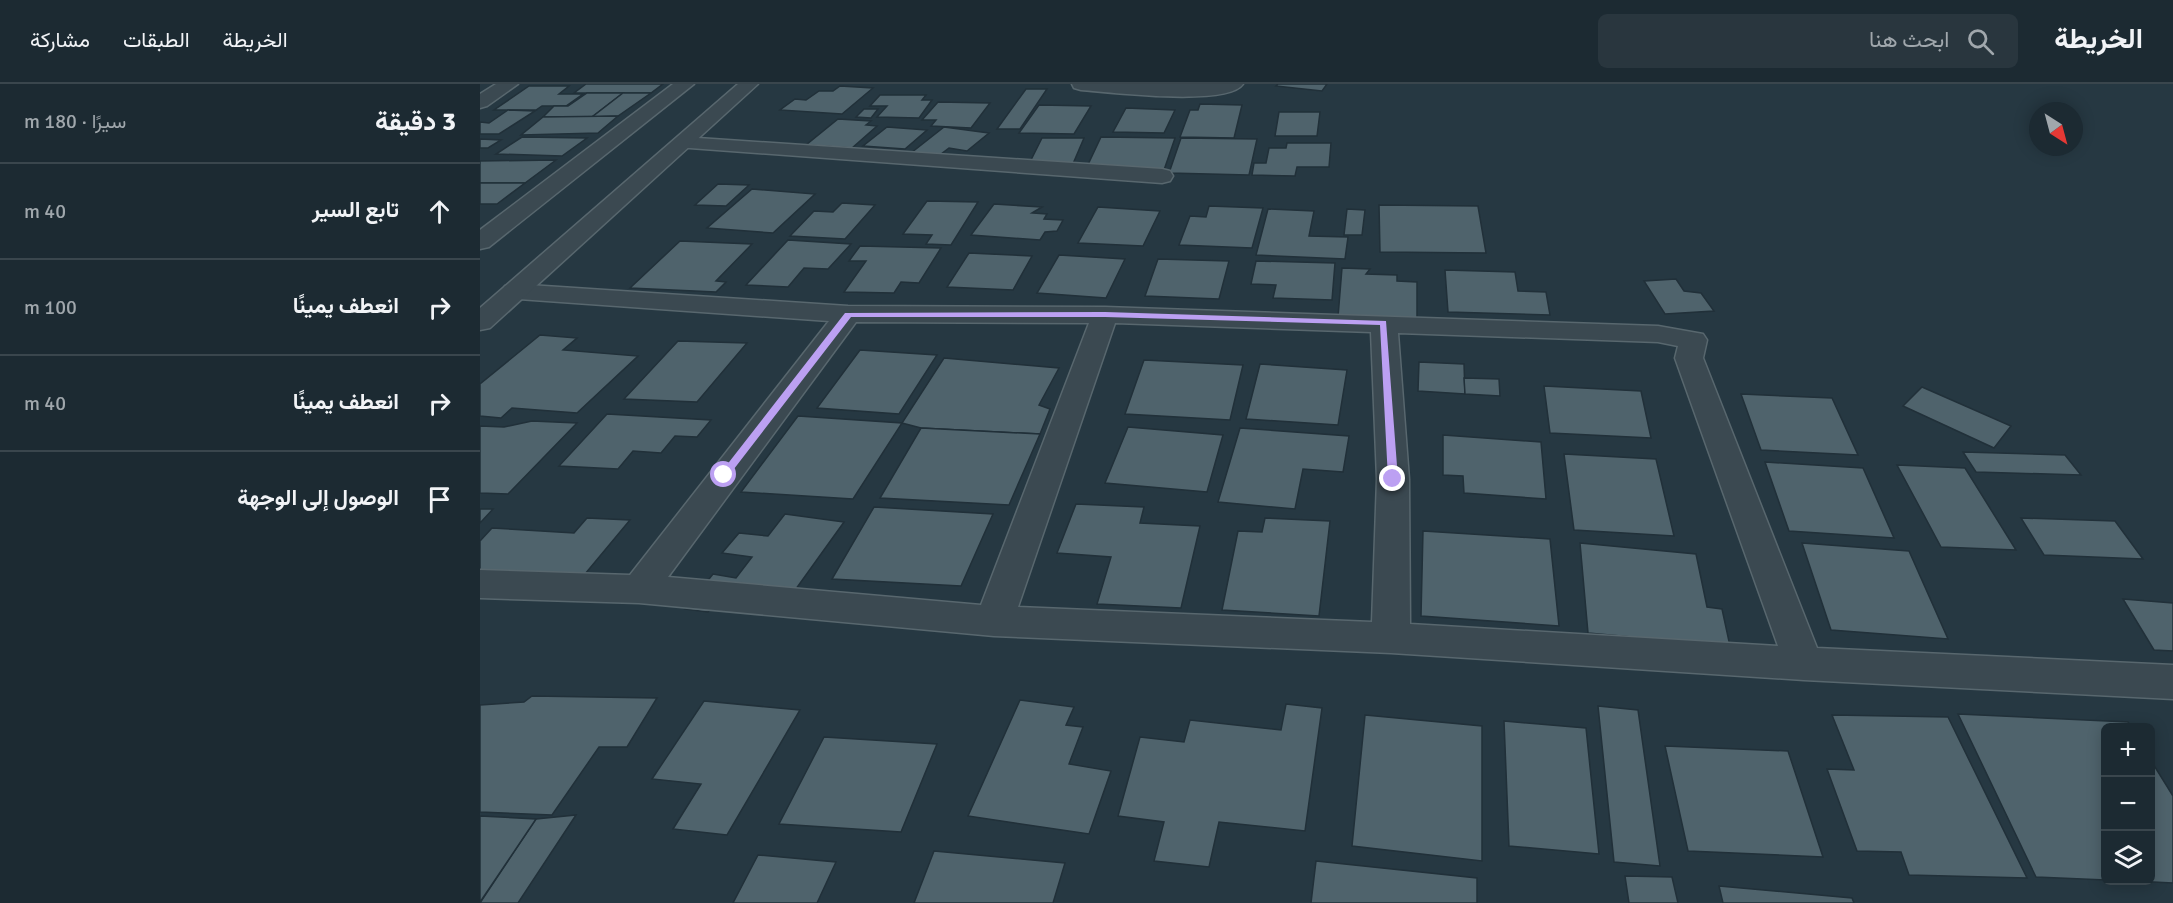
<!DOCTYPE html>
<html lang="ar">
<meta charset="utf-8">
<style>
body{margin:0;font-family:Signika,Vazirmatn,sans-serif;background:#29363e;color:#f1f3f6;direction:rtl}
.controls{position:absolute;right:18px;bottom:18px;display:grid;overflow:hidden;border-radius:9px;box-shadow:0 3px 15px #0003}
.controls button{width:54px;height:54px;display:grid;place-items:center;padding:0;border:0;border-bottom:2px solid #3a464d;background:#1c2a32;color:#f1f3f6;font:30px sans-serif}
.compass{position:absolute;left:1549px;top:18px;width:54px;height:54px;border-radius:50%;background:#1c2a32;box-shadow:0 3px 15px #0003;rotate:144deg}
.stop{position:absolute;width:18px;height:18px;margin:-14px;border:4px solid #bca0f2;border-radius:50%;background:#fff}
.stop.end{background:#bca0f2;border-color:#fff;box-shadow:0 2px 6px #0008}
.list{margin:0;padding:0;list-style:none}
h2{display:flex;justify-content:space-between;align-items:center;height:78px;margin:0;padding:0 24px;font-size:26px}
h2 small{font-size:20px;font-weight:400;color:#a0a7ac}
.list li{display:grid;grid-template-columns:39px 1fr auto;gap:18px;align-items:center;box-sizing:border-box;height:96px;padding:0 24px;border-top:2px solid #3a464d}
.list b{display:block;font-size:22px;white-space:nowrap}
.list em{font-size:20px;font-style:normal;color:#a0a7ac}
.icon{flex:none;width:33px;height:33px;fill:none;stroke:currentColor;stroke-width:2;stroke-linecap:round;stroke-linejoin:round}
.map{position:relative;flex:none;width:1693px;height:819px;overflow:hidden;direction:ltr}
header{display:flex;align-items:center;gap:36px;box-sizing:border-box;height:84px;padding:0 30px;background:#1c2a32;border-bottom:2px solid #3a464d}
header strong{font-size:28px}
nav{display:flex;gap:33px;margin-inline-start:auto;font-size:21px}
.search{width:420px;height:54px;background:#29363e;display:flex;align-items:center;gap:15px;box-sizing:border-box;padding:0 21px;border-radius:9px;color:#a0a7ac;font-size:22px}
main{display:flex}
aside{flex:1;background:#1c2a32}
.map>svg:first-child{display:block}
.building{fill:#4f636c;stroke:#213039;stroke-width:1.5}
.lines{fill:none;stroke-linecap:round;stroke-linejoin:round}
.minor-casing{stroke:#58676e;stroke-width:3}
.tertiary-casing{stroke:#58676e;stroke-width:3}
.minor{fill:#3b4951;fill-rule:evenodd}
.tertiary{fill:#3b4951;fill-rule:evenodd}
.route{fill:#bca0f2}
</style>
<header>
<strong>الخريطة</strong>
<div class="search"><svg class="icon" aria-label="search" viewBox="0 0 24 24"><circle cx="10" cy="10" r="6"/><path d="M15 15l6 6"/></svg>ابحث هنا</div>
<nav><a>الخريطة</a><a>الطبقات</a><a>مشاركة</a></nav>
</header>
<main>
<div class="map">
<svg width="1693" height="819" viewBox="0 0 1693 819">
<rect width="100%" height="100%" fill="#263842"/>
<!-- building -->
<g class="building">
<polygon points="106,0 183,0 171,9 94,9"/>
<polygon points="798,0 847,0 842,7 796,2"/>
<polygon points="49,2 89,2 79,10 103,10 86,22 62,22 56,26 14,26"/>
<polygon points="360,2 393,4 362,30 300,26 315,15 326,16 339,7 353,7"/>
<polygon points="546,5 567,5 540,45 517,45"/>
<polygon points="107,9 143,9 112,33 63,33 74,22 88,22"/>
<polygon points="143,9 171,9 138,32 112,33"/>
<polygon points="400,11 446,11 442,16 452,16 439,34 397,33 407,22 390,22"/>
<polygon points="458,18 510,19 491,44 451,42 456,36 442,36"/>
<polygon points="720,20 762,21 754,54 700,53 710,26 718,26"/>
<polygon points="559,21 611,22 594,50 539,49"/>
<polygon points="646,24 695,26 684,49 633,48"/>
<polygon points="384,25 398,25 391,34 376,33"/>
<polygon points="28,26 55,27 19,50 0,50 0,38 9,39"/>
<polygon points="799,28 840,28 837,52 795,52"/>
<polygon points="138,32 118,49 41,51 63,33"/>
<polygon points="358,35 391,37 386,41 397,42 372,64 326,61"/>
<polygon points="407,43 447,46 425,65 383,62"/>
<polygon points="464,43 509,49 487,67 469,64 457,73 431,69"/>
<polygon points="42,53 107,54 82,72 16,70"/>
<polygon points="621,53 695,54 683,89 605,87"/>
<polygon points="562,54 604,54 592,82 548,82"/>
<polygon points="701,54 777,55 769,91 689,89"/>
<polygon points="0,55 21,56 8,64 0,64"/>
<polygon points="807,59 851,59 849,83 817,83 815,92 772,91 774,79 786,79 789,64 806,64"/>
<polygon points="76,76 45,99 0,99 0,77"/>
<polygon points="0,99 45,99 17,120 0,120"/>
<polygon points="238,100 269,101 246,122 215,121"/>
<polygon points="272,105 335,110 293,149 227,144"/>
<polygon points="447,117 498,118 471,161 446,160 452,151 423,150"/>
<polygon points="362,119 395,121 365,155 310,152 334,127 353,128"/>
<polygon points="514,120 562,123 552,129 567,130 564,135 583,136 577,147 565,148 560,156 491,151"/>
<polygon points="899,121 998,122 1006,169 900,168"/>
<polygon points="729,122 783,124 772,164 699,161 710,132 726,133"/>
<polygon points="618,123 680,127 663,162 598,159"/>
<polygon points="788,125 834,127 829,152 868,153 865,175 776,171"/>
<polygon points="867,125 885,126 882,151 864,151"/>
<polygon points="308,156 371,160 348,185 324,184 308,203 266,201"/>
<polygon points="200,157 272,160 236,197 246,198 236,208 150,204"/>
<polygon points="380,162 461,164 439,199 421,198 414,209 364,208 386,177 369,177"/>
<polygon points="489,169 552,172 533,206 467,203"/>
<polygon points="579,171 645,175 626,214 557,209"/>
<polygon points="678,175 749,177 739,215 665,212"/>
<polygon points="776,177 855,179 852,216 793,214 796,201 771,200"/>
<polygon points="862,184 890,185 886,190 917,191 917,197 937,198 937,236 858,233"/>
<polygon points="965,186 1035,188 1038,207 1066,208 1070,231 968,228"/>
<polygon points="1196,195 1204,207 1221,209 1234,227 1185,230 1164,197"/>
<polygon points="60,251 97,254 83,266 158,272 97,329 32,324 21,334 0,332 0,300"/>
<polygon points="198,257 267,259 217,318 144,315"/>
<polygon points="380,266 457,271 419,330 337,324"/>
<polygon points="464,274 579,284 559,321 570,325 560,350 441,344 422,339"/>
<polygon points="664,276 763,281 750,336 645,330"/>
<polygon points="939,278 984,280 985,310 938,307"/>
<polygon points="780,280 867,286 858,341 766,335"/>
<polygon points="984,294 1019,295 1020,312 985,310"/>
<polygon points="1064,302 1161,307 1171,354 1070,349"/>
<polygon points="1442,303 1531,342 1514,364 1423,322"/>
<polygon points="1261,310 1352,314 1378,371 1281,366"/>
<polygon points="127,330 231,336 217,353 195,352 181,369 153,367 138,385 79,382"/>
<polygon points="318,332 422,339 373,415 261,408"/>
<polygon points="52,337 97,339 28,410 0,409 0,342 24,343"/>
<polygon points="648,343 743,351 727,408 625,399"/>
<polygon points="441,344 560,350 529,421 400,414"/>
<polygon points="760,344 869,352 863,388 823,385 815,425 738,418"/>
<polygon points="963,351 1061,358 1066,415 984,409 983,392 963,391"/>
<polygon points="1483,368 1585,371 1601,391 1496,388"/>
<polygon points="1084,370 1176,375 1194,452 1094,446"/>
<polygon points="1285,378 1383,384 1414,454 1309,447"/>
<polygon points="1417,381 1485,384 1536,466 1461,463"/>
<polygon points="596,420 664,423 660,439 720,442 701,524 617,520 631,473 577,469"/>
<polygon points="394,423 513,430 481,502 352,495"/>
<polygon points="0,425 13,425 0,439"/>
<polygon points="305,430 364,438 308,516 243,508 228,528 205,525 233,490 256,494 272,473 242,469 259,449 288,452"/>
<polygon points="107,434 150,436 100,496 0,491 0,457 12,444 94,449"/>
<polygon points="785,434 850,437 839,532 742,526 758,447 782,448"/>
<polygon points="1541,434 1635,437 1663,475 1564,471"/>
<polygon points="943,447 1070,455 1079,542 941,532"/>
<polygon points="1100,459 1216,470 1227,523 1242,525 1250,562 1108,549"/>
<polygon points="1322,459 1429,467 1468,555 1351,546"/>
<polygon points="1643,515 1693,519 1693,567 1674,566"/>
<polygon points="52,612 177,614 147,663 119,663 72,731 0,728 0,621 44,618"/>
<polygon points="540,616 594,623 586,641 603,643 589,680 631,687 609,750 488,732"/>
<polygon points="224,617 320,626 247,751 193,745 221,700 172,695"/>
<polygon points="806,620 842,624 825,747 739,738 729,783 674,777 684,738 638,732 660,653 704,658 710,636 801,646"/>
<polygon points="1118,622 1158,626 1180,782 1134,778"/>
<polygon points="1478,630 1648,638 1651,644 1626,644 1626,796 1556,793"/>
<polygon points="885,631 1002,642 1002,777 872,762"/>
<polygon points="1352,631 1468,633 1547,794 1429,791 1421,768 1377,767 1347,685 1374,686"/>
<polygon points="1024,637 1106,644 1119,770 1029,762"/>
<polygon points="344,653 457,660 421,748 299,740"/>
<polygon points="1185,662 1308,667 1343,773 1208,767"/>
<polygon points="1670,675 1693,712 1693,799 1634,796 1670,796"/>
<polygon points="96,731 38,819 0,819 56,735"/>
<polygon points="0,732 56,735 0,818"/>
<polygon points="454,767 585,779 573,819 434,819"/>
<polygon points="278,771 356,778 337,819 253,819"/>
<polygon points="836,777 997,794 997,819 831,819"/>
<polygon points="1145,792 1192,793 1198,819 1149,819"/>
<polygon points="1239,802 1372,814 1374,819 1243,819"/>
</g>
<g class="lines">
<defs>
<g id="minor">
<polygon points="16,0 38,0 7,22 0,24 0,10"/>
<path d="M592,0H763C748,23 629,8 601,6L594,4Z"/>
<polygon points="203,53 682,85 690,87 693,92 690,97 682,99 196,63 193,59 196,55"/>
<path d="M34,200L368,222L625,223L1178,242L1223,250L1227,256L1223,274L1337,564L1693,581V615L1324,596L911,569L514,552L159,519L0,514V486L150,491L349,237L25,214L21,208L25,202ZM376,238L609,239L501,521L188,493ZM635,239L891,248L897,395L892,538L538,523ZM918,249L1178,258L1198,262L1195,274L1298,562L930,540L929,395Z"/>
</g>
<g id="tertiary">
<polygon points="193,0 214,0 9,163 0,165 0,146"/>
<polygon points="258,0 278,0 10,244 0,246 0,224"/>
</g>
</defs>
<!-- minor casing -->
<use href="#minor" class="minor-casing"/>
<!-- tertiary casing -->
<use href="#tertiary" class="tertiary-casing"/>
<!-- minor -->
<use href="#minor" class="minor"/>
<!-- tertiary -->
<use href="#tertiary" class="tertiary"/>
</g>
<!-- route -->
<polygon class="route" points="625,228 906,237 918,395 913,398 908,395 900,241 625,233 371,233 247,394 244,395 239,391 365,229"/>
</svg>
<div class="controls">
<button>+</button>
<button>−</button>
<button><svg class="icon" aria-label="layers" viewBox="0 0 24 24"><path d="M12 4l9 5-9 5-9-5zM3 14l9 5 9-5"/></svg></button>
</div>
<svg class="compass" viewBox="-18 -18 36 36"><path d="M0-13l5 13h-10z" fill="#e53935"/><path d="M0 13l5-13h-10z" fill="#a0a7ac"/></svg>
<div class="stop" style="left:244px;top:391px"></div>
<div class="stop end" style="left:913px;top:395px"></div>
</div>
<aside>
<h2>3 دقيقة<small>سيرًا · 180 m</small></h2>
<ul class="list">
<li><svg class="icon" aria-label="ahead" viewBox="0 0 24 24"><path d="M12 20V5M6 11l6-6 6 6"/></svg><div><b>تابع السير</b></div><em>40 m</em></li>
<li><svg class="icon" aria-label="right" viewBox="0 0 24 24"><path d="M7 20v-9h11M14 6l5 5-5 5"/></svg><div><b>انعطف يمينًا</b></div><em>100 m</em></li>
<li><svg class="icon" aria-label="right" viewBox="0 0 24 24"><path d="M7 20v-9h11M14 6l5 5-5 5"/></svg><div><b>انعطف يمينًا</b></div><em>40 m</em></li>
<li><svg class="icon" aria-label="arrive" viewBox="0 0 24 24"><path d="M6 21V4h12l-3 4 3 4H6"/></svg><div><b>الوصول إلى الوجهة</b></div></li>
</ul>
</aside>
</main>
